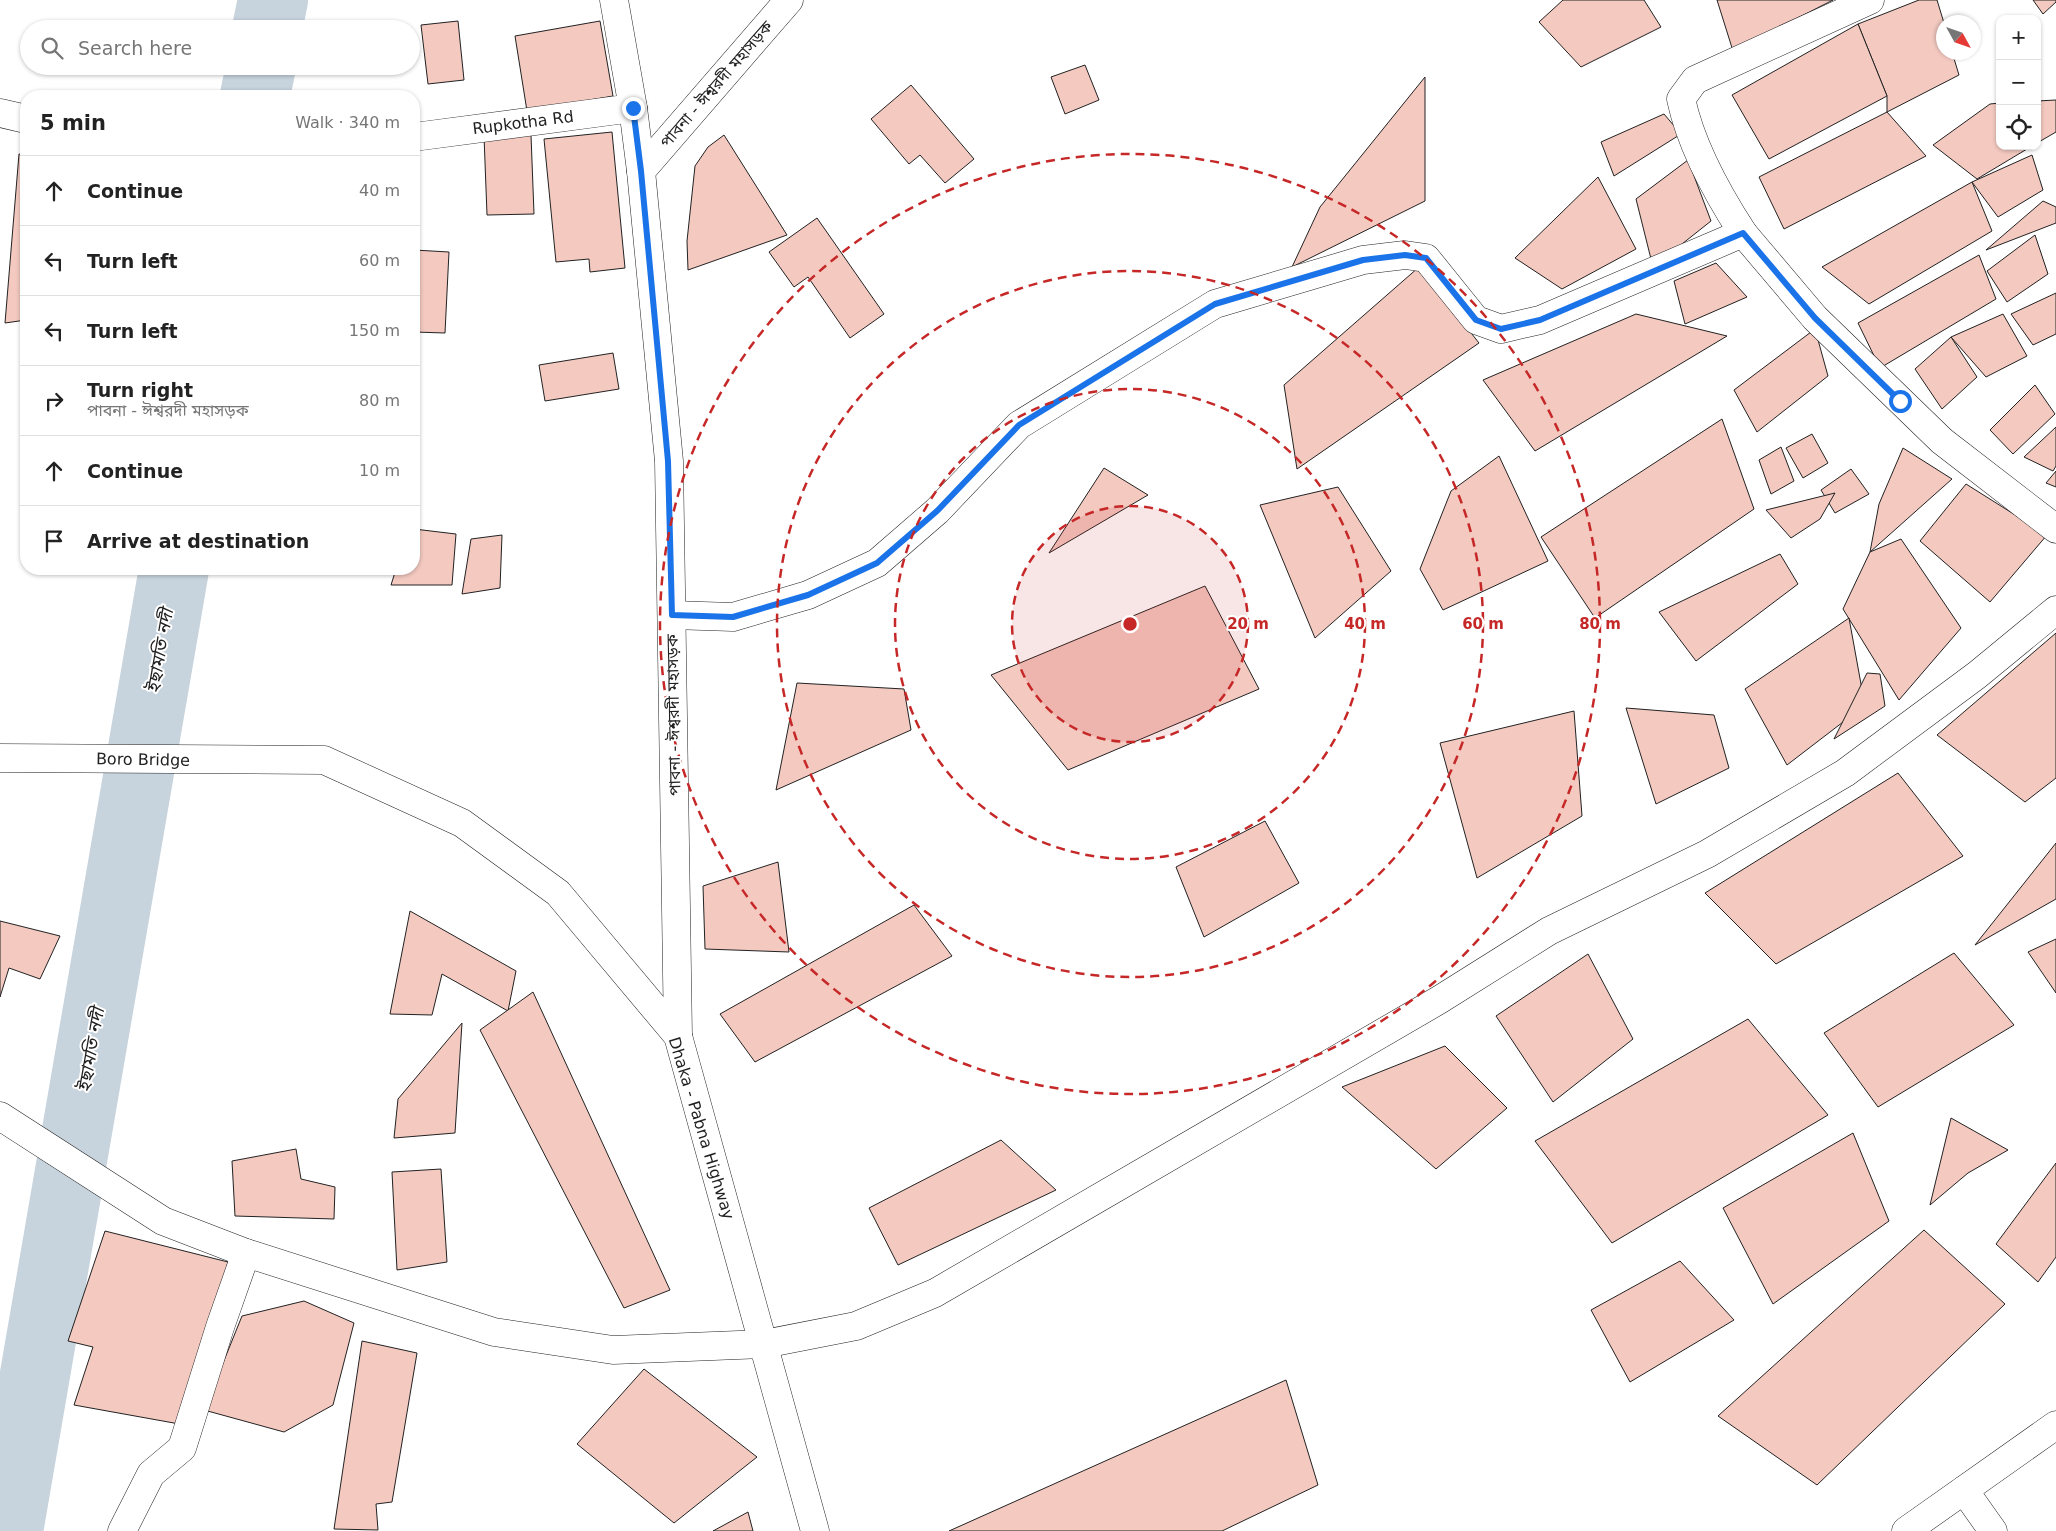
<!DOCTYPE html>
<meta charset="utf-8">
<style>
body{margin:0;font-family:"DejaVu Sans","Noto Sans Bengali",sans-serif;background:#f2f2f2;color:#222}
.controls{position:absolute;right:15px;top:15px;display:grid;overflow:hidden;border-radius:10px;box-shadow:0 1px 4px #0004}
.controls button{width:45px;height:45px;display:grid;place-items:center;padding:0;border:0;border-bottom:1px solid #e0e0e0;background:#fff;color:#222;font:25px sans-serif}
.compass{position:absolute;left:1936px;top:15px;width:45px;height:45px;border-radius:50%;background:#fff;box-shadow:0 1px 4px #0004;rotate:130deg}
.stop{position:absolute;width:15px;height:15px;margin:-11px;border:4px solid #1a73e8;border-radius:50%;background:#fff}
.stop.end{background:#1a73e8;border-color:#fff;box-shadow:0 1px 5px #0008}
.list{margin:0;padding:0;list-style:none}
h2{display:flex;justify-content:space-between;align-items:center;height:65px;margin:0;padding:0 20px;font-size:21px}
h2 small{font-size:16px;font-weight:400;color:#767676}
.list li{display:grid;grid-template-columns:32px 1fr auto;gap:15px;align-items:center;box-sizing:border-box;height:70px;padding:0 20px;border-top:1px solid #e0e0e0}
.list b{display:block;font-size:19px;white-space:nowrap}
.list p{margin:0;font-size:16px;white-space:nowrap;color:#767676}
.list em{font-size:16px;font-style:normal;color:#767676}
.icon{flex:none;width:28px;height:28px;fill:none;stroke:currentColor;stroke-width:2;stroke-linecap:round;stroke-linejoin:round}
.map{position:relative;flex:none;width:2056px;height:1531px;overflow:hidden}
.search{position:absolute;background:#fff;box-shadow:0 1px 4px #0004;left:20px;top:20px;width:400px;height:55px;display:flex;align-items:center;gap:12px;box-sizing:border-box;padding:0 18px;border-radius:28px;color:#767676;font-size:19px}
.panel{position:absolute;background:#fff;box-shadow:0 1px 4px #0004;left:20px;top:90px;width:400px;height:485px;border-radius:20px}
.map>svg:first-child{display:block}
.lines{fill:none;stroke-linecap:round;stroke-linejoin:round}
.river{stroke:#c7d3dd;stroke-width:70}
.building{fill:#f3c9c0;stroke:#222}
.street-casing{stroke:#222;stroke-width:29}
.secondary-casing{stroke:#222;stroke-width:29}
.primary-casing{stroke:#222;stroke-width:29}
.highway-casing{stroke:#222;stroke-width:29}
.street{stroke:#fff;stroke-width:28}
.secondary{stroke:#fff;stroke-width:28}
.primary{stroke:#fff;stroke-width:28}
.highway{stroke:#fff;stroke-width:28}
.route{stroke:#1a73e8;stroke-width:6}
.ring{fill:none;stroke:#c62828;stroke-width:2.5;stroke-dasharray:9 6}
.labels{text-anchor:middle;stroke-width:4;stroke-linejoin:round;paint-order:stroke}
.street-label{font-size:16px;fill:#222;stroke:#fff}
.water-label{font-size:18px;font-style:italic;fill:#222;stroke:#fff}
.centre{fill:#c62828;stroke:#fff;stroke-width:2.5}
.ring-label{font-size:15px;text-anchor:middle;font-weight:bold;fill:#c62828;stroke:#fff;stroke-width:4;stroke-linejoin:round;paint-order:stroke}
</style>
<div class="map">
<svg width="2056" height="1531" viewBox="0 0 2056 1531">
<rect width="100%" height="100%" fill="#fff"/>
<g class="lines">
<!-- river -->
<g class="river">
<polyline points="267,29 273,0"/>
<polyline points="255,96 261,66"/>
<polyline points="8,1531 174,569"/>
</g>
</g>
<!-- building -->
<g class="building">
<polygon points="1563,0 1644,0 1661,27 1581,67 1539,22"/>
<polygon points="1717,0 1833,0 1733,51"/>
<polygon points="1919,0 1937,0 1944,23 1944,52 1952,52 1959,75 1887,112 1887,96 1858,24"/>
<polygon points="2033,0 2056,0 2056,2 2043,14"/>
<polygon points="458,21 464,80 428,84 421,25"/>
<polygon points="600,21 613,96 527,111 515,36"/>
<polygon points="1858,24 1887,96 1769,159 1732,95"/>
<polygon points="1085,65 1099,100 1065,114 1051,77"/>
<polygon points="1425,77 1425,201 1292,267 1320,207"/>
<polygon points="911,85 974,159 945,183 920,155 909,164 871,119"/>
<polygon points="2056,100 2056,132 2037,143 2037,101"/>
<polygon points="2000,103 2000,146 2032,146 1977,179 1933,145 1990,104"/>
<polygon points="1887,112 1926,156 1784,229 1759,177"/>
<polygon points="1664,114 1681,134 1614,176 1601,142"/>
<polygon points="612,132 625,268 590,272 589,259 556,262 544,139"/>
<polygon points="531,135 534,214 487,215 484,136"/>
<polygon points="724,135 787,235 688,270 687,241 695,166 708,147"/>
<polygon points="19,154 26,155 26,320 5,323"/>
<polygon points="2032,155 2043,190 1998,217 1972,182"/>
<polygon points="1688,160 1711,221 1653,267 1636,199"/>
<polygon points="1598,177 1636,249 1562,289 1515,258"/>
<polygon points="1972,182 1992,231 1869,304 1822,267"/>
<polygon points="2043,201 2056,207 2056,223 1986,250"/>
<polygon points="817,218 884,314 850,338 808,277 794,287 769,252"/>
<polygon points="2035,235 2048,274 2007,302 1987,271"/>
<polygon points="414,250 449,252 445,333 414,332"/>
<polygon points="1979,255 1996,299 1880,368 1858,323"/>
<polygon points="1716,263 1747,297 1685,324 1674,281"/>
<polygon points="1419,267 1479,343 1297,469 1284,385"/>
<polygon points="2056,293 2056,334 2033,345 2011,314"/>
<polygon points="1636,314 1727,336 1535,451 1483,380"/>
<polygon points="2003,314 2027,356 1986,377 1951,337"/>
<polygon points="1815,329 1828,376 1757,432 1734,390"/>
<polygon points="1951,337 1977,377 1942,409 1915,369"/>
<polygon points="613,353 619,389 545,401 539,365"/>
<polygon points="2035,385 2055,414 2013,454 1990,430"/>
<polygon points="1722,419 1754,509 1595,618 1541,537"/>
<polygon points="2056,427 2056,466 2053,471 2024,457"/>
<polygon points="1812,434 1828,463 1803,478 1786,448"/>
<polygon points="1781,447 1794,481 1771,494 1759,460"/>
<polygon points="1903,448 1952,479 1870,552 1879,504"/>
<polygon points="1499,456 1548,561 1443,610 1420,569 1451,491"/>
<polygon points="1104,468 1148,495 1049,553"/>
<polygon points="1851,469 1869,494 1835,513 1821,490"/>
<polygon points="2056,471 2056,487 2046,483"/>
<polygon points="1966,484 2047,535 1990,602 1920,541"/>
<polygon points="1338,487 1391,571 1315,638 1260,505"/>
<polygon points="1835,493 1820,519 1791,538 1766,510"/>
<polygon points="414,529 456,534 452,585 391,585 396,569 414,569"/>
<polygon points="502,535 500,588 462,594 471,539"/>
<polygon points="1901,539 1961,628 1899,700 1843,609 1870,552"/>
<polygon points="1780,554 1798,584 1696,661 1659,612"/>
<polygon points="1205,586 1259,689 1068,770 991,675"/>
<polygon points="1849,618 1867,717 1860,709 1787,765 1745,689"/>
<polygon points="2056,633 2056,778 2025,802 1937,735"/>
<polygon points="1867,673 1880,674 1885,706 1834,739"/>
<polygon points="797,683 904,689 911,730 776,790"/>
<polygon points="1626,708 1714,715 1729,768 1656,804"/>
<polygon points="1574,711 1582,816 1477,878 1440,743"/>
<polygon points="1898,773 1963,856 1776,964 1705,893"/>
<polygon points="1265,821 1299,883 1204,937 1176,867"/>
<polygon points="2056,843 2056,899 1975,945"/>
<polygon points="778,862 789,952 705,949 703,886"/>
<polygon points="914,905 952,956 755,1062 720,1014"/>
<polygon points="410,911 516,971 508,1011 442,974 432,1015 390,1014"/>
<polygon points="0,921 60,936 40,979 9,968 0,997"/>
<polygon points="2056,939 2056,993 2028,952"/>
<polygon points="1954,953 2014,1025 1878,1107 1824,1033"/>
<polygon points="1588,954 1633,1039 1553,1102 1496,1016"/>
<polygon points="533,992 670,1290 624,1308 480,1030"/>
<polygon points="1748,1019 1828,1115 1612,1243 1535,1141"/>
<polygon points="462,1023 455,1133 394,1138 398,1099"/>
<polygon points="1445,1046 1507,1108 1436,1169 1342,1087"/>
<polygon points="1951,1118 2008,1150 1968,1173 1930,1205"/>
<polygon points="1853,1133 1889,1221 1773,1304 1723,1208"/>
<polygon points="1001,1140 1056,1190 898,1265 869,1208"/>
<polygon points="296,1149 301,1179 335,1187 334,1219 235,1216 232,1161"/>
<polygon points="2056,1163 2056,1257 2038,1282 1996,1244"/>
<polygon points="441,1169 447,1262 397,1270 392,1172"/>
<polygon points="1924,1230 2005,1304 1817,1485 1718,1416"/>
<polygon points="105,1231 228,1262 185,1425 74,1405 93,1347 68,1341"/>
<polygon points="1680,1261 1734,1320 1630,1382 1591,1310"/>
<polygon points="304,1301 354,1323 333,1405 284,1432 204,1410 242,1316"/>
<polygon points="362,1341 417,1353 392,1502 376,1504 378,1530 334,1529"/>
<polygon points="644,1369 757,1457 674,1523 577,1444"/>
<polygon points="1286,1380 1318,1485 1222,1531 949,1531"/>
<polygon points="748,1512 753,1531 713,1531"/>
</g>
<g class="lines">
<defs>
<g id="street">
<polyline points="614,0 633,108 641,171"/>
<polyline points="0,113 26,119"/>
<polyline points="414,137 633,108"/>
<polyline points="1743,233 1815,318 1942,441 2056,529"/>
<path d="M672,615L733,617L808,595L877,563L937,511L1019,425L1215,304L1363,260L1405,255L1426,258L1476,320L1501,329L1540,320L1743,233C1717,193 1691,146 1681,99L1695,80L1870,0"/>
<polyline points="0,1116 163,1221 246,1253 494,1332 613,1350 764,1344 856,1326 935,1293 1439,1000 1549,931 1707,854 1845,773 1977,675 2056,610"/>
<polyline points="1964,1490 1993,1531"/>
<polyline points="122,1531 151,1474 182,1448 220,1327 246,1253"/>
</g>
<polyline id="secondary" points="1906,1531 2056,1425"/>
<polyline id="primary" points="678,1036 669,461 641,171 789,0"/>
<polyline id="highway" points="0,758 324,760 462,823 558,893 678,1036 815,1531"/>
</defs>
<!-- street casing -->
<use href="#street" class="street-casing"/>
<!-- secondary casing -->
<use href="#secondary" class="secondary-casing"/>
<!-- primary casing -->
<use href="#primary" class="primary-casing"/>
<!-- highway casing -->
<use href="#highway" class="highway-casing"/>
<!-- street -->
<use href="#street" class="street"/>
<!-- secondary -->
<use href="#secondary" class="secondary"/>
<!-- primary -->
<use href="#primary" class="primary"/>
<!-- highway -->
<use href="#highway" class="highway"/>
</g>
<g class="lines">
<!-- route -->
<polyline class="route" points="633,108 641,171 668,461 672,615 733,617 808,595 877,563 937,511 1019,425 1215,304 1363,260 1405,255 1426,258 1476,320 1501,329 1540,320 1743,233 1815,318 1900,401"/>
</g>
<!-- distance rings -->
<circle cx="1130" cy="624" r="118" fill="#c62828" fill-opacity=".12"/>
<g class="ring">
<circle cx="1130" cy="624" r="118"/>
<circle cx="1130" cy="624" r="235"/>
<circle cx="1130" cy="624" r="353"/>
<circle cx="1130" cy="624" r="470"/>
</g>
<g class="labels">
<!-- street labels -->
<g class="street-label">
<text transform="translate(716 84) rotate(-49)" y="6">পাবনা - ঈশ্বরদী মহাসড়ক</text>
<text transform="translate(523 122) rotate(-7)" y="6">Rupkotha Rd</text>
<text transform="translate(673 715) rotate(-91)" y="6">পাবনা - ঈশ্বরদী মহাসড়ক</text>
<text transform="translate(143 759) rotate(1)" y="6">Boro Bridge</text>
<text transform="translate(702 1128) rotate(73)" y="6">Dhaka - Pabna Highway</text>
</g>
<!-- water labels -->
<g class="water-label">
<text transform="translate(160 651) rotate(-80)" y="6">ইছামতি নদী</text>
<text transform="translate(91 1050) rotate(-80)" y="6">ইছামতি নদী</text>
</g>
</g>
<circle cx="1130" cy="624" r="8" class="centre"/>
<g class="ring-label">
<text x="1248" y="629">20 m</text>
<text x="1365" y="629">40 m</text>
<text x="1483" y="629">60 m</text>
<text x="1600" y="629">80 m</text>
</g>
</svg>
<div class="controls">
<button>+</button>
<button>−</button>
<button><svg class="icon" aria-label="locate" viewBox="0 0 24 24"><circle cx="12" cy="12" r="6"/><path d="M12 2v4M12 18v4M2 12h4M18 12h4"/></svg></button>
</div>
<svg class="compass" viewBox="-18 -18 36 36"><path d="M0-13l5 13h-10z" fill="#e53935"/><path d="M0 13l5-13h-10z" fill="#767676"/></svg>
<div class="stop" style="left:1900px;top:401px"></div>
<div class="stop end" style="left:633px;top:108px"></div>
<div class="search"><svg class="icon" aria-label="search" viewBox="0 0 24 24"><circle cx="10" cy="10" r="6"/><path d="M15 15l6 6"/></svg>Search here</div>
<section class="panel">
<h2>5 min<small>Walk · 340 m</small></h2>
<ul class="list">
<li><svg class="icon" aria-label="ahead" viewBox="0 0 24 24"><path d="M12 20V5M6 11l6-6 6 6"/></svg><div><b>Continue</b></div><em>40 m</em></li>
<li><svg class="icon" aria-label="left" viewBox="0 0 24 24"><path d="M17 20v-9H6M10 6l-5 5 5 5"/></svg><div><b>Turn left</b></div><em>60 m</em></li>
<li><svg class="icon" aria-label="left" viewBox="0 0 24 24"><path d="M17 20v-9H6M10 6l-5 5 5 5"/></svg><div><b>Turn left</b></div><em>150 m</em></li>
<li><svg class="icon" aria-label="right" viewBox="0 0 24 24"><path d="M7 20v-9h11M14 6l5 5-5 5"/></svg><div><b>Turn right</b><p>পাবনা - ঈশ্বরদী মহাসড়ক</p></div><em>80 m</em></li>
<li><svg class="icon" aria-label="ahead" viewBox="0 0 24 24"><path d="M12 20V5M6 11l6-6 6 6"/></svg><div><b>Continue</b></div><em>10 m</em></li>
<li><svg class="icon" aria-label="arrive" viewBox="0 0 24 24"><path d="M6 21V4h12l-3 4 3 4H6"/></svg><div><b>Arrive at destination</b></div></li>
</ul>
</section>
</div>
